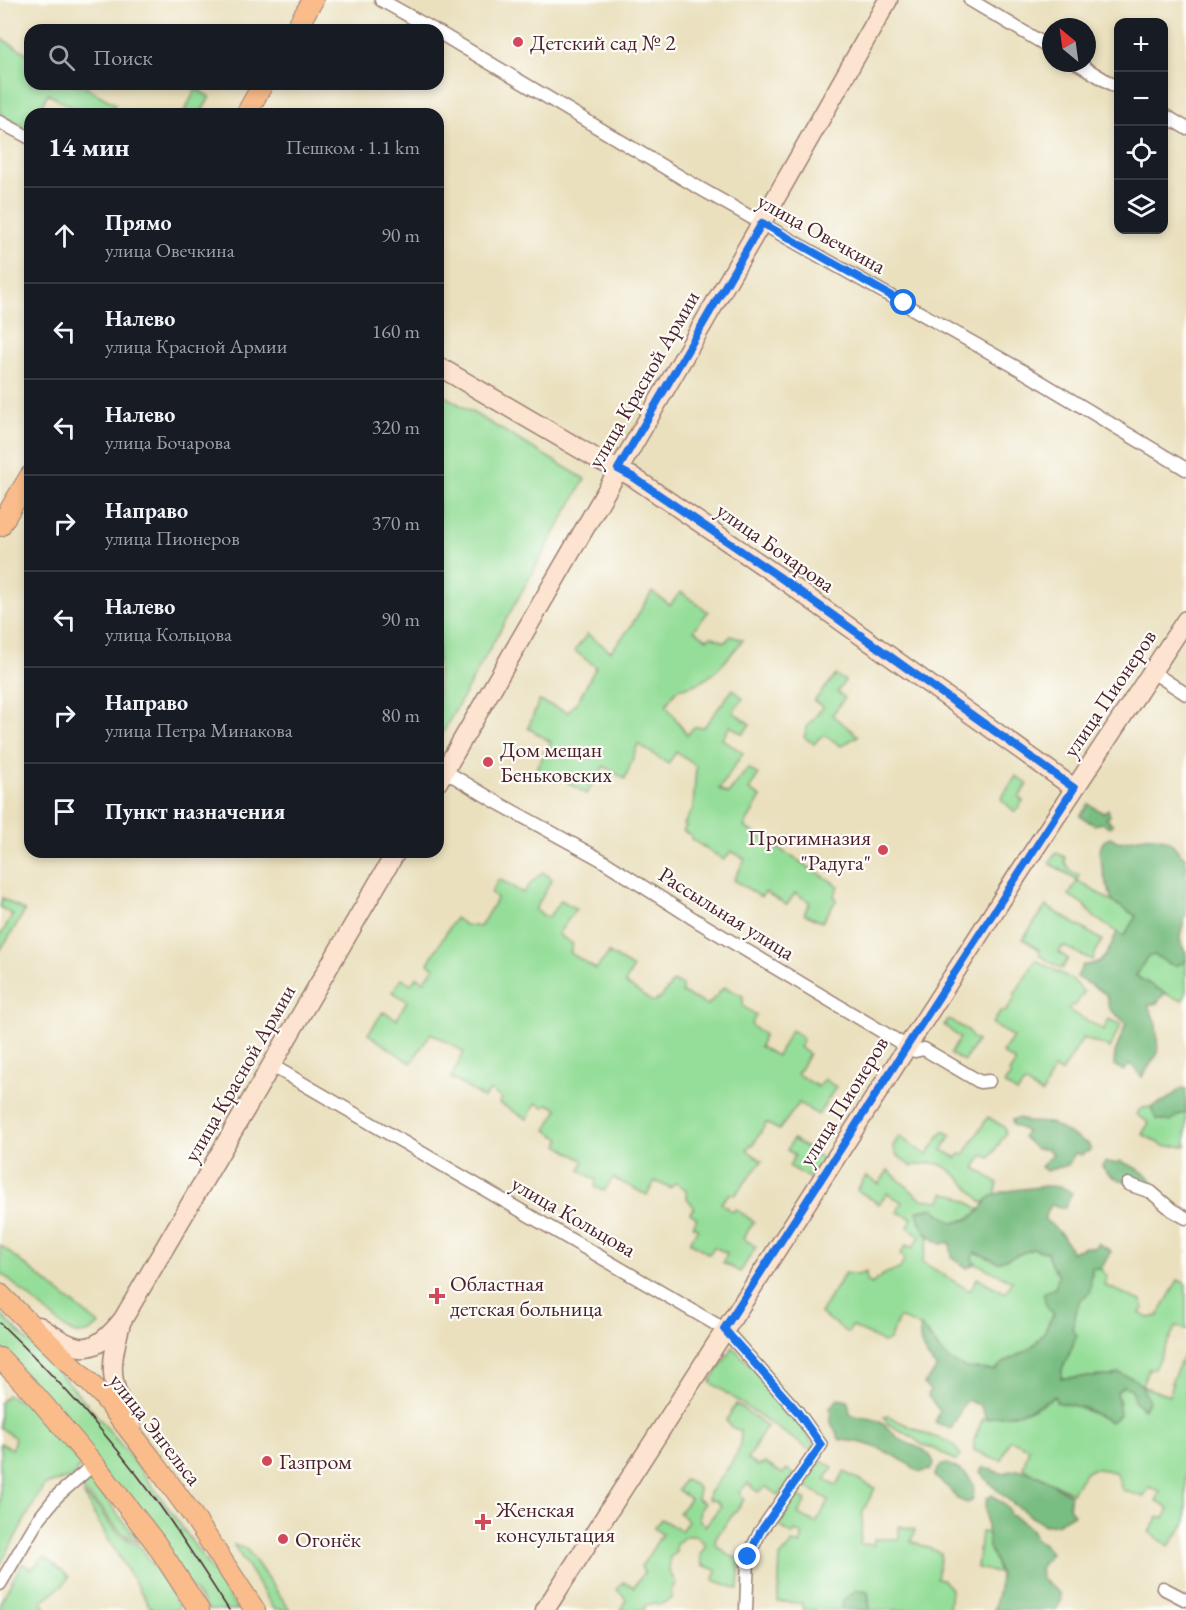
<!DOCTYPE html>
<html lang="ru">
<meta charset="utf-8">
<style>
body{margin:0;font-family:"EB Garamond",serif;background:#20242c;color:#f1f3f6}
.controls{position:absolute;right:18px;top:18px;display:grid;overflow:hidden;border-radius:12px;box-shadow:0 3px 9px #0003}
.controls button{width:54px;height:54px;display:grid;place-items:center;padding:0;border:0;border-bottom:2px solid #363941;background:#171b24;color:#f1f3f6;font:30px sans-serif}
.compass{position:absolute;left:1042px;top:18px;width:54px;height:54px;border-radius:50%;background:#171b24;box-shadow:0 3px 9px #0003;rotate:331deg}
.stop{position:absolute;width:18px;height:18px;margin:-14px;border:4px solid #1a73e8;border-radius:50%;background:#fff}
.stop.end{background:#1a73e8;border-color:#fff;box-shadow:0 2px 6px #0008}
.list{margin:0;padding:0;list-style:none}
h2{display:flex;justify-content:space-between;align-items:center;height:78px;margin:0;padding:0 24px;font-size:26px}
h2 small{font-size:20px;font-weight:400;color:#9ea1a6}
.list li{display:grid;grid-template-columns:39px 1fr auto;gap:18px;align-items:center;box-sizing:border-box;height:96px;padding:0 24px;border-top:2px solid #363941}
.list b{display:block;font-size:22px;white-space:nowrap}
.list p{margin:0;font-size:20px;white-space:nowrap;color:#9ea1a6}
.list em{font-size:20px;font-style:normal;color:#9ea1a6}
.icon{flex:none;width:33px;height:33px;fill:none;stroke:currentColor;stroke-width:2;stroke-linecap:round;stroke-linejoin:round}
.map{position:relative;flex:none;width:1186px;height:1610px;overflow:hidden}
.search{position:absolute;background:#171b24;box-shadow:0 3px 9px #0003;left:24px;top:24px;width:420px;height:66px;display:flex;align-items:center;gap:15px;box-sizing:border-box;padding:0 21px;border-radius:18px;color:#9ea1a6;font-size:22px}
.panel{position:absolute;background:#171b24;box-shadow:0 3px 9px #0003;left:24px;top:108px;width:420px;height:750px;border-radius:18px}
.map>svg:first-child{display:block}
.green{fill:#95de99;stroke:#707e62;stroke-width:1.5}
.forest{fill:#78bd81;stroke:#616e56;stroke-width:1.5}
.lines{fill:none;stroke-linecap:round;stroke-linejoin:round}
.street-casing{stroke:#9a8074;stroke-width:15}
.secondary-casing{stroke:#9a8074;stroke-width:21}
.primary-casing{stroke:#9a8074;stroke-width:22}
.street{stroke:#fff;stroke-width:12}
.secondary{stroke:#fde4d0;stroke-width:18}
.primary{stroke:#f9bc8a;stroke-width:20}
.tram{stroke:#4a1f2b;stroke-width:1.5}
.route{stroke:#1a73e8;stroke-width:8}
.poi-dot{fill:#d1495b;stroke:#fdfcf7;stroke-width:2}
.labels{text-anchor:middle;stroke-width:4.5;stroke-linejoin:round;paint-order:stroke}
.poi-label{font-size:22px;fill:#4a1f2b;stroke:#fdfcf7;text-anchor:start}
.street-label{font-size:22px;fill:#4a1f2b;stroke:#fdfcf7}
</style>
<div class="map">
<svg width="1186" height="1610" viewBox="0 0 1186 1610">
<rect width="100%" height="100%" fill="#fdfcf7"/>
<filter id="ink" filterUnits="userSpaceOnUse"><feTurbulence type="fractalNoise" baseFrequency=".0167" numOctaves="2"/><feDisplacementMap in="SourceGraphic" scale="12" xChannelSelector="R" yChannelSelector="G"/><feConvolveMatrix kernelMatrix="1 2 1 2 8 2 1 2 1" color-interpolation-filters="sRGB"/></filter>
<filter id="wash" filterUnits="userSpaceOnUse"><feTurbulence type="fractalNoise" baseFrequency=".008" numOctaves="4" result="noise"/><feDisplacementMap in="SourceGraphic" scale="24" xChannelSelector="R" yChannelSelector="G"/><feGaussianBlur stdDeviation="1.35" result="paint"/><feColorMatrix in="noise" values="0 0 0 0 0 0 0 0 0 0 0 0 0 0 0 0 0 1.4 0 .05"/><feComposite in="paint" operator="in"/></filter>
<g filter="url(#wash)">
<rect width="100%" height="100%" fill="#eae0be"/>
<!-- green -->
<g class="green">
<polygon points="0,38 30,55 30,84 80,84 115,104 110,114 84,114 48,94 39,110 46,114 30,114 30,130 0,115"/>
<polygon points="196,89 210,97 200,114 183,114"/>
<polygon points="438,392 585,479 438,741"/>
<path d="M652,592L670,605L681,592L708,612L694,630L707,639L711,636L725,642L731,636L743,640C721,666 712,683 677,689L666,705L687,735L694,727H704L733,689L743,698L733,712L750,724L743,734L730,726L722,739L743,753L719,789L728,794L748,768L758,775L749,790L761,797L744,827L839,886L834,896L837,899L822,922L804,914L810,902L795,893L787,905L765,892L761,897L734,880L745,859L731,851L724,860L691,839L692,836L683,831L686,826L684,824L693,809L696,766L676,752L668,764L638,744L625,779L604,766L586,794L563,779L556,781L546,775L535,771L551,742L528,728L539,701L568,712L579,699L596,667L575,651L587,634L611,651L629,629Z"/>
<polygon points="836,675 845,681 837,692 845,698 832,715 858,736 841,746 825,735 819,738 814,744 804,737 808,725 823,707 814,701"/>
<polygon points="1016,776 1028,784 1019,797 1023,801 1015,812 1001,799"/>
<polygon points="1056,853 1065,857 1065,862 1071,871 1079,875 1078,881 1136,916 1124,937 1094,917 1083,904 1069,895 1078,880 1049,863"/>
<polygon points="543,872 552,879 535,910 548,918 561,900 576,909 558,934 573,944 570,953 596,969 609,953 633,968 625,983 653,1002 661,998 673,982 682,985 682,993 708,1005 724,987 743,996 743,1006 756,1015 751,1025 764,1035 760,1047 777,1056 791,1030 800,1035 803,1040 799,1047 809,1054 797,1074 818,1087 824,1079 836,1087 818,1115 799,1103 779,1130 766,1123 753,1145 751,1144 747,1150 762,1161 735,1195 729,1194 721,1203 732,1212 736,1209 754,1222 743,1238 756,1247 740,1272 723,1263 727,1253 714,1247 709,1254 690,1242 698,1228 693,1226 697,1218 690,1213 694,1207 687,1198 686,1190 676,1183 670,1188 655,1181 647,1195 613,1178 604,1191 595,1187 596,1180 580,1170 584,1161 558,1145 561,1139 546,1130 558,1109 548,1104 544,1107 536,1103 527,1119 499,1103 502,1099 490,1090 484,1098 451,1078 464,1052 431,1033 411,1063 368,1034 383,1012 397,1019 407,1001 392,992 402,978 411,984 417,977 424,981 434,968 428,963 455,918 465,925 480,927 497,898 491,893 499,879 523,893 532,882"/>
<polygon points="2,898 25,911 0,951 0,936 13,915 0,907"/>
<polygon points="1046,906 1102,940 1092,960 1063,946 1059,952 1068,959 1062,969 1039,955 1040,950 1023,939"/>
<path d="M1155,954C1165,962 1174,970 1186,961V994L1182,1000L1172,997L1136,977L1147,957Z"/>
<polygon points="1036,960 1073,980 1084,992 1075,1006 1071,1005 1068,1010 1104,1030 1108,1019 1121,1024 1110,1048 1083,1038 1062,1072 1054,1069 1042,1094 1024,1083 1017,1093 1004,1084 1011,1075 1009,1073 1016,1062 1002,1053 1013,1037 992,1024 1001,1011 1006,1011 1015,998 1014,995"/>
<polygon points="948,1019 969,1031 972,1038 977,1041 964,1061 950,1054 960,1038 944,1025"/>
<polygon points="1151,1107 1156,1119 1186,1113 1186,1146 1164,1146 1142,1134 1149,1123 1136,1114 1142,1108"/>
<path d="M988,1117L1004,1127L1006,1133L990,1158L983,1155L975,1168L998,1183L995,1194L983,1203C971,1191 952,1165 934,1163C928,1162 920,1165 914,1165L912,1167L896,1154L893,1146L899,1136L927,1155L943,1131L951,1135L942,1150L957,1158L960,1154L964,1155Z"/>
<polygon points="793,1139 831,1164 819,1184 789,1166 795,1155 787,1150"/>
<path d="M888,1170L921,1199L941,1201L944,1193L956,1195L981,1210L968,1219L953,1223L932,1208L919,1221L929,1238L922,1262L970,1291L977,1278L1006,1293L1012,1281L971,1261L975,1252L998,1262L1033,1249L1047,1252L1051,1265L1059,1275C1054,1290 1057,1300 1054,1313C1052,1321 1042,1339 1035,1345C1023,1356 1006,1359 995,1370C982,1370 964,1371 953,1364C941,1356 937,1344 928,1334C921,1325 909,1322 899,1318L889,1340L884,1343L852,1326L848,1333L820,1313L845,1273L858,1275L866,1272L867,1281L872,1284C880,1275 888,1271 900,1269L905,1258L900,1255L906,1245L913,1248L920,1236L908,1227L912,1218L897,1212L902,1202L887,1193L879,1204L857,1190L866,1176L879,1184Z"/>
<path d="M0,1245L99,1324C89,1336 79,1336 66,1329L0,1272Z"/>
<path d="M1092,1268L1101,1269L1107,1276L1104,1285L1141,1301L1144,1308L1139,1313L1149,1318L1158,1316L1178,1280L1186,1284V1330L1176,1326L1154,1369L1149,1368L1142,1386L1169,1396L1173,1384L1171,1383L1186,1350V1523L1169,1546L1149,1532L1158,1517L1164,1518L1169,1509L1156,1501L1160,1492L1149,1488L1144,1497L1122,1490L1117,1473C1087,1465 1087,1468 1072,1493L1023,1468L1029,1448L1010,1440L1001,1460L991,1458L974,1450V1440L983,1418L987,1419L998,1414L1013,1415L1033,1409L1055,1396C1073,1406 1093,1413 1111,1422L1120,1402L1117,1392L1124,1386L1132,1389L1134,1400L1143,1409L1149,1401L1119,1373L1111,1376L1060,1378L1062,1370L1073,1346L1072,1329L1079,1301L1092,1276Z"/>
<path d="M0,1314C32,1345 64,1376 92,1410C146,1473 193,1541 238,1610H209L19,1366L0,1346Z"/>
<path d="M733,1347C761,1377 797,1408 813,1447L811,1451L710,1382Z"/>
<polygon points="7,1395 30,1406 81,1465 73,1477 44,1485 0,1565 0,1443 12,1449 15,1438 0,1427 0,1403"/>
<path d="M736,1404L767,1426C759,1437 755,1449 747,1460L758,1466L765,1463L783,1474L787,1469L794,1475L779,1496L766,1487L758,1492L748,1483L739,1492L744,1500L716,1537L715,1544L730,1556L740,1559L738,1589L713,1580L716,1570L702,1565L700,1555L706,1545L696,1536H686L676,1544V1553L670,1557L669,1571L676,1583L671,1590L672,1599L661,1604L653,1603L645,1605L644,1610H620L626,1600L623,1595L617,1590L623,1582L634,1587L644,1572L641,1567L662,1534L654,1528L661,1519L681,1531L688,1521L679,1513L690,1499L678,1490L684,1480L696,1485L699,1490L697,1499L704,1503L700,1509L699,1519L705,1526L721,1506L716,1501L708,1499L709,1493C722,1475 745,1453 740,1430L733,1428L726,1421Z"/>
<path d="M888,1416C901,1422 915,1430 929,1435C945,1441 951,1439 961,1456L956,1461L933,1448L921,1444L911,1436L888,1424L884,1417Z"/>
<polygon points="821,1461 833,1467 825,1480 836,1486 844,1472 875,1488 863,1511 860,1544 874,1545 874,1539 899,1539 899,1526 915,1530 911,1541 941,1553 937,1578 942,1579 951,1589 949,1610 870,1610 868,1592 843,1600 842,1610 803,1610 802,1603 778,1602 780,1557 792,1543 800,1545 803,1534 795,1531 793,1535 778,1525 796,1494 806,1500 798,1514 816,1523 829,1500 805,1486"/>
<polygon points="87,1474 140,1543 122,1533 110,1521 102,1508 80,1488 77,1483"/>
<polygon points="83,1494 100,1509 108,1522 121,1535 142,1548 178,1604 179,1610 152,1610 108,1539"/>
<polygon points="981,1532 988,1533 989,1546 999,1573 977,1568"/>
<polygon points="234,1545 244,1548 249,1552 290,1610 274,1609"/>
<polygon points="45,1557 69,1577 64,1584 42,1601 47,1610 0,1610 0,1603 22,1563 31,1569"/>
</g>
<!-- forest -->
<g class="forest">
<polygon points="1089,804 1103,813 1108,809 1110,816 1106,818 1113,825 1110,827 1102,823 1094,825 1080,816"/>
<path d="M1110,837L1119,842C1135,839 1158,831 1172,844C1177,849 1179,854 1186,858V892L1184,895L1186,897C1186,902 1186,911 1186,916C1182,929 1175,939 1186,952V961C1174,970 1166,962 1154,955L1147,957L1136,976L1165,993L1157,1003L1148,1005L1156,1024L1158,1053L1142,1077L1130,1064L1124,1071L1114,1065L1115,1053L1126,1023L1109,1008L1106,994L1077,977L1083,965C1106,965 1108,951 1117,932L1124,936L1136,916L1113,902L1105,879L1099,851L1103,842Z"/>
<polygon points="1182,1088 1186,1089 1186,1113 1178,1115 1171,1122 1156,1119 1151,1107 1166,1100"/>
<polygon points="1018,1118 1027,1122 1050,1123 1088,1144 1091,1150 1081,1155 1075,1153 1068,1165 1046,1171 1041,1167 1053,1154 1047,1149 1036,1149 1023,1137 1026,1131 1013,1125 1012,1120"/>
<path d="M1119,1161C1130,1165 1151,1173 1154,1185L1150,1186C1132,1182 1112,1183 1102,1166L1105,1162L1116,1163Z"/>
<path d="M1045,1186L1062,1187L1072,1193L1065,1208L1051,1205L1044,1219C1056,1228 1066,1237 1071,1252L1086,1247L1095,1248L1098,1243L1111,1251L1101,1269L1092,1268L1090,1292L1079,1301L1072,1328L1077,1335L1062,1370L1061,1378L1111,1376L1119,1373L1133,1378L1142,1386L1149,1401L1143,1409L1134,1400L1132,1389L1123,1386L1117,1392L1120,1415L1111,1422L1084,1408L1056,1402L1055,1396C1042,1403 1030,1411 1015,1414C1005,1417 997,1414 987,1419L980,1405L966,1400L951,1429L935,1422L940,1411L928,1396L930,1390L924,1384L935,1371L936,1367C925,1355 917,1344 921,1327C929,1334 932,1343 939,1350C955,1370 971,1369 995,1370C1006,1358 1024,1355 1036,1343C1045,1334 1047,1324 1054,1314C1046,1308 1044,1302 1044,1292L1055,1288L1059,1275L1051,1265L1047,1252L1033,1249L998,1262L975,1252L972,1260L976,1263L967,1268L952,1257L950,1242L941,1244C928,1237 920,1227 917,1211L932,1208L953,1223C963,1221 976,1218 982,1208C985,1202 987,1199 994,1195C1005,1189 1031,1189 1045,1186Z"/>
<path d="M838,1399L848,1401L850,1414C859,1419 869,1417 878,1421C884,1423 894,1435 900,1439C914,1449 927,1445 934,1463L930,1470L920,1472C896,1455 870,1441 840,1440L831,1423L830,1408Z"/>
<path d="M947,1464C965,1471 979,1480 972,1501L967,1503L957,1499L951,1490L934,1476L940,1466Z"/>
<path d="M982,1468C989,1468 994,1471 1000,1473C1007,1474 1012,1469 1019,1470C1032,1470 1059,1488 1070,1495L1069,1507L1074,1514L1056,1524L1044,1525C1021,1510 998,1494 980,1472Z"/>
<path d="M992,1495L1008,1508L1010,1515C1021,1520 1033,1528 1035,1540L1043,1543L1051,1553L1040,1568L1041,1578L1060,1594L1061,1601L1056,1610H994L999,1589L1000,1574L989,1546L985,1507L987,1499Z"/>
<polygon points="856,1590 868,1592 870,1610 842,1610 843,1600"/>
</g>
</g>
<g filter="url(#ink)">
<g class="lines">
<defs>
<g id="street">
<polyline points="381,0 434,30"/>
<polyline points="970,0 1051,48"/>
<polyline points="438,32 694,185 1021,370 1186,469"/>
<polyline points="1077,63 1118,88"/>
<polyline points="1164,115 1186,128"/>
<polyline points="0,122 30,138"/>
<polyline points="1151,671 1186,694"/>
<polyline points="445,771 498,803 600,859 697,921 906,1046 915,1051 924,1049 980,1082 989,1081"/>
<polyline points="271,1065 724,1329 797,1411 821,1445 760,1532 748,1557 746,1610"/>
<polyline points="1128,1184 1151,1192 1172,1210 1186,1218"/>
<polyline points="0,1584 38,1520 57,1496 94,1464"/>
<polyline points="1163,1588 1186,1600"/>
</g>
<g id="secondary">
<polyline points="438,366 599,460 633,477 778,576 1074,788"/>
<polyline points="438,782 770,208 888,0"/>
<path d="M121,1323C108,1373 110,1380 131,1426"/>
<path d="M39,1326C77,1352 92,1359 123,1319L396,852"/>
<polyline points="545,1610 1017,876 1186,620"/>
</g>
<g id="primary">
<polyline points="295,30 313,0"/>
<polyline points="246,114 263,84"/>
<polyline points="0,526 30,476"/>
<polyline points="0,1294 102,1395 150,1457 191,1513 255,1610"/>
<polyline points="0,1358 38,1398 94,1464 155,1542 199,1610"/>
</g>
</defs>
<!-- street casing -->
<use href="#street" class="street-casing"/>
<!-- secondary casing -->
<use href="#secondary" class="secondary-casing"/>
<!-- primary casing -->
<use href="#primary" class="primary-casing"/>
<!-- street -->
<use href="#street" class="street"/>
<!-- secondary -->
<use href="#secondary" class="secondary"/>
<!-- primary -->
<use href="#primary" class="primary"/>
<!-- tram -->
<path class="tram" d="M0,1323C54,1375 105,1431 150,1492C178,1530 203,1570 229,1610"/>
</g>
</g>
<g class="lines" filter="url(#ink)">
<!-- route -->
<polyline class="route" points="748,1557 760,1532 821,1445 797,1411 724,1329 1074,788 778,576 633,477 618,469 762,223 904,303"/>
</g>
<!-- markers -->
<g class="poi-dot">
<circle cx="518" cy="42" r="6"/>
<circle cx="488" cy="762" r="6"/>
<circle cx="883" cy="850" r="6"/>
<path d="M434 1287h6v6h6v6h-6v6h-6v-6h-6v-6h6z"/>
<circle cx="267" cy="1461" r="6"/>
<path d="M480 1513h6v6h6v6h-6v6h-6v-6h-6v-6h6z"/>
<circle cx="283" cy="1539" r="6"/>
</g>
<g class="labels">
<!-- poi labels -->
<g class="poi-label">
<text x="530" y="50">Детский сад № 2</text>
<text x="500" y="757">Дом мещан<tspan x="500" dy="25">Беньковских</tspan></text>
<text x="871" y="845" text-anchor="end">Прогимназия<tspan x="871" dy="25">"Радуга"</tspan></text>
<text x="450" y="1291">Областная<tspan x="450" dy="25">детская больница</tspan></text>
<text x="279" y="1469">Газпром</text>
<text x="496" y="1517">Женская<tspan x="496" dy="25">консультация</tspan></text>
<text x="295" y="1547">Огонёк</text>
</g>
<!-- street labels -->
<g class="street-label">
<text transform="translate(822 233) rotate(29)" y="8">улица Овечкина</text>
<text transform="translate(643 379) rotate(-60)" y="8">улица Красной Армии</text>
<text transform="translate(776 547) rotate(35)" y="8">улица Бочарова</text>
<text transform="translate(1109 693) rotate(-56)" y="8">улица Пионеров</text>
<text transform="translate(727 913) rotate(32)" y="8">Рассыльная улица</text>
<text transform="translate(239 1073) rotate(-60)" y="8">улица Красной Армии</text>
<text transform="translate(843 1101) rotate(-58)" y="8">улица Пионеров</text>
<text transform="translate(574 1216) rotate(30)" y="8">улица Кольцова</text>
<text transform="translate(156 1429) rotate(52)" y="8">улица Энгельса</text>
</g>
</g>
</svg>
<div class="controls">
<button>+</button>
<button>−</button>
<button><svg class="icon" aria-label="locate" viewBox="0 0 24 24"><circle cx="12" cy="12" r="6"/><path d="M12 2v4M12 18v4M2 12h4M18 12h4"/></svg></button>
<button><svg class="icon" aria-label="layers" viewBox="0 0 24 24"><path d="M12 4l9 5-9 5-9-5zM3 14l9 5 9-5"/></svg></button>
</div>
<svg class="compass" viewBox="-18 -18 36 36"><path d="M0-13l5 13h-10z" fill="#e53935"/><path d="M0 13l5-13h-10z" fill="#9ea1a6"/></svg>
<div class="stop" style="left:904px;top:303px"></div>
<div class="stop end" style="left:748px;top:1557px"></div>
<div class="search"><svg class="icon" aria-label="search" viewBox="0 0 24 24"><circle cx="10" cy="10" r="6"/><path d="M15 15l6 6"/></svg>Поиск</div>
<section class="panel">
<h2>14 мин<small>Пешком · 1.1 km</small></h2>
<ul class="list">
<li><svg class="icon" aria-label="ahead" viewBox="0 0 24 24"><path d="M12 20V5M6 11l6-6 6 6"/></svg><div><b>Прямо</b><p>улица Овечкина</p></div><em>90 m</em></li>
<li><svg class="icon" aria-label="left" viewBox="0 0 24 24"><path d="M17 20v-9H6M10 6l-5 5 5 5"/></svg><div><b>Налево</b><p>улица Красной Армии</p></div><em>160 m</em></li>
<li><svg class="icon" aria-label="left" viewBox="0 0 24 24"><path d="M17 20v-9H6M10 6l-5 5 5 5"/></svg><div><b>Налево</b><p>улица Бочарова</p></div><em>320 m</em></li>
<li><svg class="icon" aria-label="right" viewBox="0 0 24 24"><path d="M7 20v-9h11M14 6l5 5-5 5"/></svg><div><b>Направо</b><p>улица Пионеров</p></div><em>370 m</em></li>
<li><svg class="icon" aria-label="left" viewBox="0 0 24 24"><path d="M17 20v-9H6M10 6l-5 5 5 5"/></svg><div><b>Налево</b><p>улица Кольцова</p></div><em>90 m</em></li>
<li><svg class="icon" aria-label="right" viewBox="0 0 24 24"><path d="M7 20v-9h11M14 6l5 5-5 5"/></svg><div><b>Направо</b><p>улица Петра Минакова</p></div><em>80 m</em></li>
<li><svg class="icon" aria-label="arrive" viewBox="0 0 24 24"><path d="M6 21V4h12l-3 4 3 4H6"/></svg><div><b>Пункт назначения</b></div></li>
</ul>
</section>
</div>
